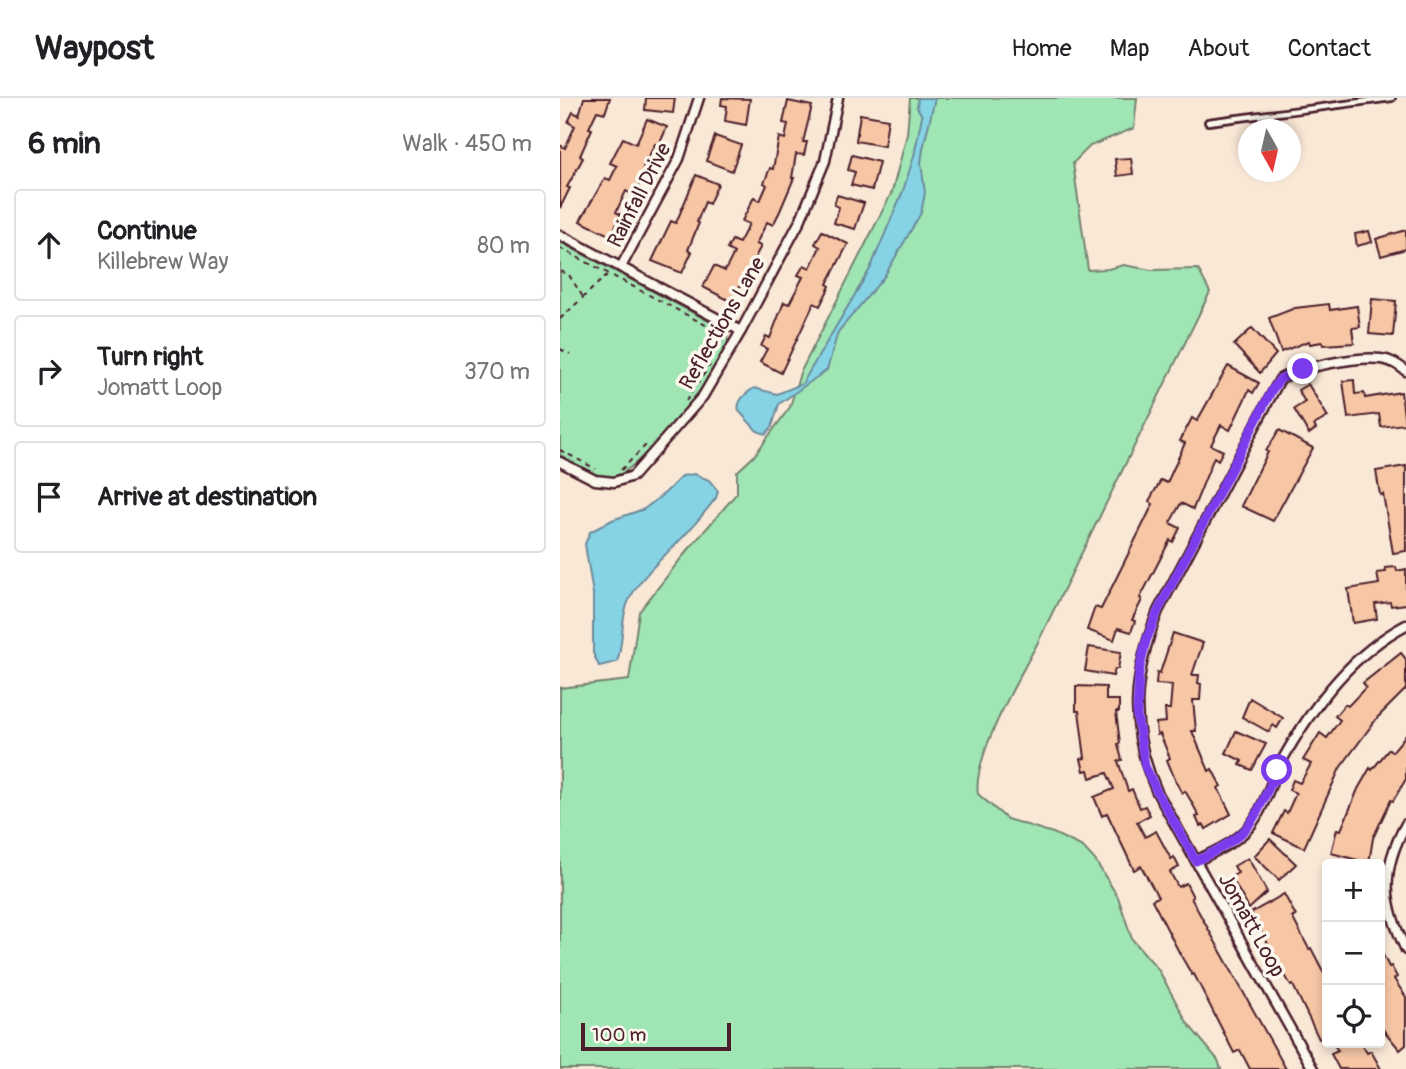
<!DOCTYPE html>
<meta charset="utf-8">
<style>
body{margin:0;font-family:Pangolin,sans-serif;background:#f2f2f2;color:#202124}
.controls{position:absolute;right:21px;bottom:21px;display:grid;overflow:hidden;border-radius:7px;box-shadow:0 4px 10px #0003}
.controls button{width:63px;height:63px;display:grid;place-items:center;padding:0;border:0;border-bottom:2px solid #e0e0e0;background:#fff;color:#202124;font:35px sans-serif}
.compass{position:absolute;left:678px;top:21px;width:63px;height:63px;border-radius:50%;background:#fff;box-shadow:0 4px 10px #0003;rotate:172deg}
.scale{position:absolute;left:21px;bottom:18px;width:150px;box-sizing:border-box;padding-left:7px;border:4px solid #4a1f2b;border-top:0;font-size:19px;line-height:24px;white-space:nowrap;color:#4a1f2b;-webkit-text-stroke:5px #fbf7ec;paint-order:stroke}
.stop{position:absolute;width:21px;height:21px;margin:-16px;border:5px solid #7c3aed;border-radius:50%;background:#fff}
.stop.end{background:#7c3aed;border-color:#fff;box-shadow:0 2px 7px #0008}
.list{margin:0;padding:0;list-style:none}
h2{display:flex;justify-content:space-between;align-items:center;height:91px;margin:0;padding:0 28px;font-size:30px}
h2 small{font-size:23px;font-weight:400;color:#757577}
.list li{display:grid;grid-template-columns:46px 1fr auto;gap:21px;align-items:center;box-sizing:border-box;height:112px;margin:0 14px 14px;padding:0 14px;border:2px solid #e0e0e0;border-radius:7px}
.list b{display:block;font-size:26px;white-space:nowrap}
.list p{margin:0;font-size:23px;white-space:nowrap;color:#757577}
.list em{font-size:23px;font-style:normal;color:#757577}
.icon{flex:none;width:38px;height:38px;fill:none;stroke:currentColor;stroke-width:2;stroke-linecap:round;stroke-linejoin:round}
.map{position:relative;flex:none;width:846px;height:971px;overflow:hidden}
header{display:flex;align-items:center;gap:42px;box-sizing:border-box;height:98px;padding:0 35px;background:#fff;border-bottom:2px solid #e0e0e0}
header strong{font-size:33px}
nav{display:flex;gap:38px;margin-inline-start:auto;font-size:24px}
main{display:flex}
aside{flex:1;background:#fff}
.map>svg:first-child{display:block}
.green{fill:#9fe6b4;stroke:#748270;stroke-width:2}
.water{fill:#85d3e5;stroke:#6d8b9b;stroke-width:2}
.building{fill:#f6c6a5;stroke:#4a1f2b;stroke-width:2}
.lines{fill:none;stroke-linecap:round;stroke-linejoin:round}
.service-casing{stroke:#4a1f2b;stroke-width:10}
.minor-casing{stroke:#4a1f2b;stroke-width:13}
.path{stroke:#4a1f2b;stroke-width:2;stroke-dasharray:5 5;stroke-linecap:butt}
.service{stroke:#fbf7ec;stroke-width:4.5}
.minor{stroke:#fbf7ec;stroke-width:8}
.route{stroke:#7c3aed;stroke-width:9}
.labels{text-anchor:middle;stroke-width:7;stroke-linejoin:round;paint-order:stroke}
.street-label{font-size:21px;fill:#4a1f2b;stroke:#fbf7ec}
</style>
<header>
<strong>Waypost</strong>
<nav><a>Home</a><a>Map</a><a>About</a><a>Contact</a></nav>
</header>
<main>
<aside>
<h2>6 min<small>Walk · 450 m</small></h2>
<ul class="list">
<li><svg class="icon" aria-label="ahead" viewBox="0 0 24 24"><path d="M12 20V5M6 11l6-6 6 6"/></svg><div><b>Continue</b><p>Killebrew Way</p></div><em>80 m</em></li>
<li><svg class="icon" aria-label="right" viewBox="0 0 24 24"><path d="M7 20v-9h11M14 6l5 5-5 5"/></svg><div><b>Turn right</b><p>Jomatt Loop</p></div><em>370 m</em></li>
<li><svg class="icon" aria-label="arrive" viewBox="0 0 24 24"><path d="M6 21V4h12l-3 4 3 4H6"/></svg><div><b>Arrive at destination</b></div></li>
</ul>
</aside>
<div class="map">
<svg width="846" height="971" viewBox="0 0 846 971">
<rect width="100%" height="100%" fill="#fae8d7"/>
<filter id="ink" filterUnits="userSpaceOnUse"><feTurbulence type="fractalNoise" baseFrequency=".0143" numOctaves="2"/><feDisplacementMap in="SourceGraphic" scale="14" xChannelSelector="R" yChannelSelector="G"/><feConvolveMatrix kernelMatrix="1 2 1 2 8 2 1 2 1" color-interpolation-filters="sRGB"/></filter>
<g filter="url(#ink)">
<!-- green -->
<g class="green">
<path d="M350,0H577L574,30L530,48L513,65L528,172L548,171L564,167L591,172L638,171L650,194L477,546C459,580 412,660 418,696L447,721L493,735L523,749L535,762L558,799L572,841L598,871L628,926L658,962L661,971H0V590L69,582L79,514L123,458L177,395V374L194,358L230,309L240,275L332,94L347,36Z"/>
<path d="M0,144L156,227L166,234C166,238 168,241 168,245C166,268 77,375 54,379C36,382 15,365 0,357Z"/>
</g>
<!-- water -->
<g class="water">
<path d="M358,0H375L363,51L361,65L365,95L361,115L324,179L278,234L267,272L219,306L212,329L206,336L197,333L179,313C176,303 186,295 194,290L217,296L242,286L310,171L343,93L354,58L362,18L357,9Z"/>
<path d="M134,376L149,382L158,393L156,400C143,416 131,432 116,446C99,463 82,478 70,500C60,519 64,544 57,564L39,568L33,555V496L25,446L30,434L52,422L84,411L106,394L122,378Z"/>
</g>
<!-- building -->
<g class="building">
<polygon points="24,0 50,0 45,15 37,13 29,30 32,31 20,58 23,60 7,89 10,90 0,110 0,47 5,50 15,28 8,24 13,14 19,17"/>
<polygon points="86,0 115,0 113,15 85,12"/>
<polygon points="162,0 190,1 186,27 165,23 167,8 161,7"/>
<polygon points="228,3 252,8 243,44 247,44 244,57 236,56 232,80 234,80 220,113 213,127 207,124 196,146 201,148 172,204 143,189 154,168 165,173 174,155 167,151 172,142 179,145 189,126 182,123 194,99 200,103 207,87 204,85 210,70 213,71 219,39 225,41 228,26 223,25"/>
<polygon points="300,16 328,21 324,48 296,43"/>
<polygon points="87,21 107,29 99,47 95,46 83,70 87,72 74,97 66,93 56,114 61,117 51,138 20,123 45,80 50,82 57,68 50,65 63,40 76,46"/>
<polygon points="155,38 181,47 172,73 146,63"/>
<polygon points="292,57 319,64 312,92 291,87 295,74 288,72"/>
<polygon points="571,60 573,76 557,78 555,61"/>
<polygon points="136,77 158,86 149,106 145,104 137,124 139,125 128,152 132,154 122,175 92,163 111,123 116,125"/>
<polygon points="277,97 304,105 295,131 274,125 279,109 274,107"/>
<polygon points="846,132 846,151 821,158 816,141"/>
<polygon points="262,133 288,146 267,186 270,188 260,208 254,205 221,275 200,264 207,251 201,248 206,238 210,240 224,204 229,206 243,179 238,177 244,167 250,170 260,149 255,146"/>
<polygon points="809,133 812,144 797,148 795,136"/>
<polygon points="812,201 836,203 833,238 809,236"/>
<polygon points="769,206 770,212 797,208 800,229 792,230 794,245 763,247 762,244 750,246 749,243 721,254 709,220 735,210"/>
<polygon points="692,230 716,256 700,275 674,247"/>
<polygon points="668,268 699,285 693,295 689,292 670,332 661,327 651,347 663,353 658,362 654,359 633,411 621,405 610,425 620,430 613,444 610,442 580,500 582,502 572,522 575,523 571,534 558,530 554,542 527,532 535,509 541,511 593,406 589,403 601,382 607,385 625,345 620,343 632,320 637,323"/>
<polygon points="794,282 795,296 804,295 805,300 841,294 845,326 821,329 819,316 788,320 783,283"/>
<polygon points="748,286 768,319 754,327 756,331 749,336 734,311 745,304 738,292"/>
<polygon points="719,332 753,350 713,423 681,408 708,354 706,353"/>
<polygon points="846,368 846,453 833,455 823,396 820,397 816,373"/>
<polygon points="836,469 837,473 846,471 846,506 831,508 830,504 815,506 817,521 793,525 788,491 819,486 817,475 826,474 825,470"/>
<polygon points="613,535 643,545 632,577 639,577 638,585 641,586 640,602 633,602 636,633 632,633 649,673 652,671 661,688 658,690 671,716 646,731 644,727 640,728 636,719 639,718 631,703 625,693 622,695 616,684 607,662 610,660 600,636 597,637 596,625 606,624 605,611 610,611 612,587 596,586 597,574 600,575"/>
<polygon points="529,549 561,554 558,571 555,571 553,578 525,573"/>
<polygon points="841,555 846,561 846,591 818,619 780,670 744,750 713,735 724,713 727,715 736,695 729,692 733,682 740,685 751,666 743,662 760,635 767,640 780,622 775,618 785,606 788,608 806,589 803,585"/>
<polygon points="516,588 546,589 546,602 559,602 559,614 556,614 560,645 558,646 562,662 558,663 568,693 572,691 580,710 585,708 590,717 577,724 585,739 596,733 611,761 614,759 619,769 610,774 618,789 626,785 633,799 631,800 726,971 690,971 680,952 674,955 634,876 632,877 620,856 592,802 598,799 581,768 574,772 547,715 542,718 534,699 554,691 547,675 530,680 528,672 524,673 521,661 525,660 519,613 516,613"/>
<polygon points="690,600 723,620 717,630 713,627 709,634 682,619"/>
<polygon points="676,633 706,646 692,672 680,667 682,663 666,655"/>
<polygon points="846,637 846,681 833,703 831,702 813,740 809,765 771,755 777,731 781,732 798,691 810,670 812,672 829,651 832,654"/>
<polygon points="710,741 736,766 719,782 694,758"/>
<polygon points="688,760 707,794 689,811 671,779 678,775 674,768"/>
<polygon points="724,796 736,818 732,819 749,851 751,850 765,877 767,875 767,937 759,941 733,887 731,888 691,815"/>
<polygon points="820,851 829,869 831,868 837,879 834,881 846,899 846,947 840,952 820,928"/>
<polygon points="773,945 801,945 807,955 811,953 821,971 779,971 771,956 778,953"/>
</g>
<g class="lines">
<defs>
<polyline id="service" points="648,24 832,0"/>
<g id="minor">
<polyline points="0,137 181,233"/>
<polyline points="61,169 119,61 139,0"/>
<polyline points="0,364 35,382 54,384 73,378 143,298 181,233 240,123 265,63 278,0"/>
<path d="M846,726C820,773 823,805 846,852"/>
<path d="M636,763C655,753 676,745 690,728C703,712 709,689 718,670C748,614 789,557 846,527"/>
<path d="M753,971L597,694C568,629 573,578 598,513L720,281C742,269 796,258 821,261C831,262 838,267 846,273"/>
</g>
</defs>
<!-- service casing -->
<use href="#service" class="service-casing"/>
<!-- minor casing -->
<use href="#minor" class="minor-casing"/>
<!-- path -->
<g class="path">
<polyline points="0,150 159,234 163,244"/>
<polyline points="0,173 9,177 23,199"/>
<polyline points="0,221 47,177"/>
<polyline points="0,251 10,256"/>
<polyline points="126,303 150,267"/>
<polyline points="0,352 36,371"/>
<polyline points="61,372 87,346"/>
</g>
<!-- service -->
<use href="#service" class="service"/>
<!-- minor -->
<use href="#minor" class="minor"/>
</g>
</g>
<g class="lines" filter="url(#ink)">
<!-- route -->
<path class="route" d="M717,672C691,728 693,735 636,763L597,694L585,668L577,618L579,574L586,543L598,513L712,292L720,281L743,271"/>
</g>
<g class="labels">
<!-- street labels -->
<g class="street-label">
<text transform="translate(79 97) rotate(-63)" y="7">Rainfall Drive</text>
<text transform="translate(162 225) rotate(-60)" y="7">Reflections Lane</text>
<text transform="translate(692 827) rotate(61)" y="7">Jomatt Loop</text>
</g>
</g>
</svg>
<div class="controls">
<button>+</button>
<button>−</button>
<button><svg class="icon" aria-label="locate" viewBox="0 0 24 24"><circle cx="12" cy="12" r="6"/><path d="M12 2v4M12 18v4M2 12h4M18 12h4"/></svg></button>
</div>
<svg class="compass" viewBox="-18 -18 36 36"><path d="M0-13l5 13h-10z" fill="#e53935"/><path d="M0 13l5-13h-10z" fill="#757577"/></svg>
<div class="scale">100 m</div>
<div class="stop" style="left:717px;top:672px"></div>
<div class="stop end" style="left:743px;top:271px"></div>
</div>
</main>
